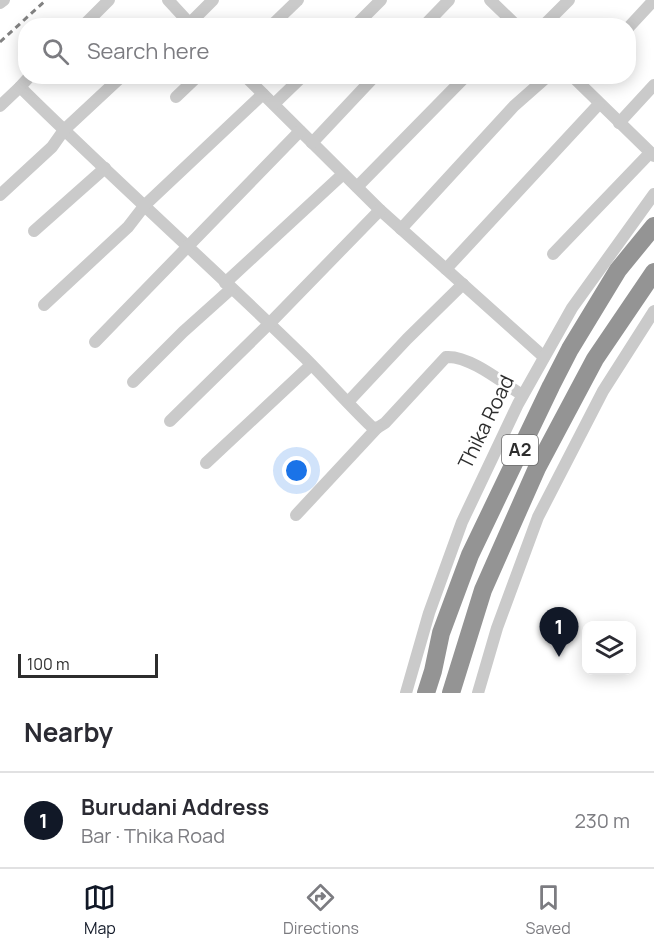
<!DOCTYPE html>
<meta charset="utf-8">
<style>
body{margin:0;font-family:Manrope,sans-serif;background:#f7f7f7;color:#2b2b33}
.controls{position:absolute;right:18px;bottom:18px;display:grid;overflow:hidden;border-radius:12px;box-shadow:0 3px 15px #0003}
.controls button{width:54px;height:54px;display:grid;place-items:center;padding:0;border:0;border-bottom:2px solid #e1e1e2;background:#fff;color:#2b2b33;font:30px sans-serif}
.scale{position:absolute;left:18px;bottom:15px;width:140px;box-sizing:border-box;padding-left:6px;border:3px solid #2d2d2d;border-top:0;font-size:16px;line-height:21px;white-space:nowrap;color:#2d2d2d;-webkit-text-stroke:4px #fff;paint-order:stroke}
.you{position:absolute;left:297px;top:471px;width:21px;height:21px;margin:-15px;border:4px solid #fff;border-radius:50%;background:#1a73e8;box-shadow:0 0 0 9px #1a73e833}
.badge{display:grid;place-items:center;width:39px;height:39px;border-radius:50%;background:#111827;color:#fff;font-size:20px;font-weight:700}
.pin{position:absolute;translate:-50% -50px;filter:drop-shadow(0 2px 3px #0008)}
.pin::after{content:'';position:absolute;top:32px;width:21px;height:18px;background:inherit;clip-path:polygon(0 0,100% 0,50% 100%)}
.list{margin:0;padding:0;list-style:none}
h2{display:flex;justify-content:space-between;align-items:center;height:78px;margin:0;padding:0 24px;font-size:26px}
h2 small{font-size:20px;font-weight:400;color:#7c7c81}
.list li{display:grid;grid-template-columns:39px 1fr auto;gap:18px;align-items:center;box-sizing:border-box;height:96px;padding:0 24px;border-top:2px solid #e1e1e2}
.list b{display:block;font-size:22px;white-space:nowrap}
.list p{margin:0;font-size:20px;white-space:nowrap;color:#7c7c81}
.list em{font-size:20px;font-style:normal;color:#7c7c81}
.icon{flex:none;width:33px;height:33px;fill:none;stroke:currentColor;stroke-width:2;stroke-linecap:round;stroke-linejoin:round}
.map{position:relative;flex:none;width:654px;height:693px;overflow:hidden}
.search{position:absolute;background:#fff;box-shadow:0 3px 15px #0003;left:18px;right:18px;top:18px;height:66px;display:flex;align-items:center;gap:15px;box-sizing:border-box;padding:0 21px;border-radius:24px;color:#7c7c81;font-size:22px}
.sheet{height:174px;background:#fff}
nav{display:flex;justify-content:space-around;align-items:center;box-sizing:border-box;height:84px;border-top:2px solid #e1e1e2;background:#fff;font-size:16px;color:#7c7c81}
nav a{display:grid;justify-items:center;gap:3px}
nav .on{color:#111827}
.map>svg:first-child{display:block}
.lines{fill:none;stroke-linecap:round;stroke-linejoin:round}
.minor{stroke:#cacaca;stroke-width:12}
.highway{stroke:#949494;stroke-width:18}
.rail{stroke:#828282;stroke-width:3;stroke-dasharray:6 4.5;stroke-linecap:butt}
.labels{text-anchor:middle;stroke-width:6;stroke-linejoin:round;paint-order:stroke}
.shield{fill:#fff;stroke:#6c6c6c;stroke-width:1.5}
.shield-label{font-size:18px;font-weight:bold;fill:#2d2d2d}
.street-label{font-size:20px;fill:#2d2d2d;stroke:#fff}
</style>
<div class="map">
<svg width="654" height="693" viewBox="0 0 654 693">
<rect width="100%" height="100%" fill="#fff"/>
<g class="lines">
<!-- minor -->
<g class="minor">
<polyline points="168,0 192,26"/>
<polyline points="490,0 517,26"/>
<polyline points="0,3 4,0"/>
<polyline points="190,23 213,0"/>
<polyline points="83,26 109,0"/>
<polyline points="271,26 298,0"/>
<polyline points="355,26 381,0"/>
<polyline points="424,26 449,0"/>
<polyline points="543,26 569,0"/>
<polyline points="628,28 654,0"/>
<path d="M30,76L20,87C113,179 211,266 305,358C328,381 349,405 372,427L377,428L385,423L446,357C469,355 503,383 522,395"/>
<polyline points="245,76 380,210 544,357"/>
<polyline points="572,76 654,156"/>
<polyline points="176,97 198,76"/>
<polyline points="274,104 303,76"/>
<polyline points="0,106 20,87"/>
<polyline points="619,123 654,85"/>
<polyline points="312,143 375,76"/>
<polyline points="357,187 466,76"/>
<polyline points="0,195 52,147 64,130 122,76"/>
<polyline points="401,229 514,106 548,76"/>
<polyline points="34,231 105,168"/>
<polyline points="553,254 650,153"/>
<polyline points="446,269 599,104"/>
<polyline points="225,283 343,174"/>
<polyline points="44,305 128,227 145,205 263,94"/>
<polyline points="95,342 300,131"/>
<polyline points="133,382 183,332 231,289"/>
<polyline points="348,402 407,339 463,284"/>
<polyline points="170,421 269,324 380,210"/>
<polyline points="206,463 311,365"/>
<polyline points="296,515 377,428"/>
<polyline points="406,693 429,613 462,522 518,404 572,308 654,194"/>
<polyline points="478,693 497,628 538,517 603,391 654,311"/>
</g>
<!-- highway -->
<g class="highway">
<polyline points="426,693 433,671 441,633 470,555 551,386 570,349 618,270 654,226"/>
<polyline points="451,693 483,590 537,468 595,359 654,272"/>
</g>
<!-- rail -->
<polyline class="rail" points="0,42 46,0"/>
</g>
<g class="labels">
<!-- shield labels -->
<rect class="shield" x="502" y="435" width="36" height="30" rx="4.5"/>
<g class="shield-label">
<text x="520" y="456">A2</text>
</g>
<!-- street labels -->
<g class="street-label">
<text transform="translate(486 422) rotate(-64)" y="7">Thika Road</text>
</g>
</g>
</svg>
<div class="controls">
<button><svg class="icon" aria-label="layers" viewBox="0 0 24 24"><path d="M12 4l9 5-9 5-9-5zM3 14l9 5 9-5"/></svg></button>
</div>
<div class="scale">100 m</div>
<div class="you"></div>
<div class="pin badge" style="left:559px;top:657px">1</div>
<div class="search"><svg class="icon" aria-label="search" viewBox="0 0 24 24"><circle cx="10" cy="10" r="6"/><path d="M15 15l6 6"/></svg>Search here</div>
</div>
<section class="sheet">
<h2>Nearby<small></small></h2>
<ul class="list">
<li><span class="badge">1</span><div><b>Burudani Address</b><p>Bar · Thika Road</p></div><em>230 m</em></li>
</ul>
</section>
<nav>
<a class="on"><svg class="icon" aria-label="map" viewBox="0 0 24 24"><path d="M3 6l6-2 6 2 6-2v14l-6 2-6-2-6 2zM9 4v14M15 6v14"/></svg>Map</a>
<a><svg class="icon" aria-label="directions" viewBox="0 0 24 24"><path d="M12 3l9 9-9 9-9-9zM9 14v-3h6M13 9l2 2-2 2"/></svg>Directions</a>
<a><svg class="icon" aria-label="saved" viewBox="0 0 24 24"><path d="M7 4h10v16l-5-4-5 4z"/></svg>Saved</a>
</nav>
